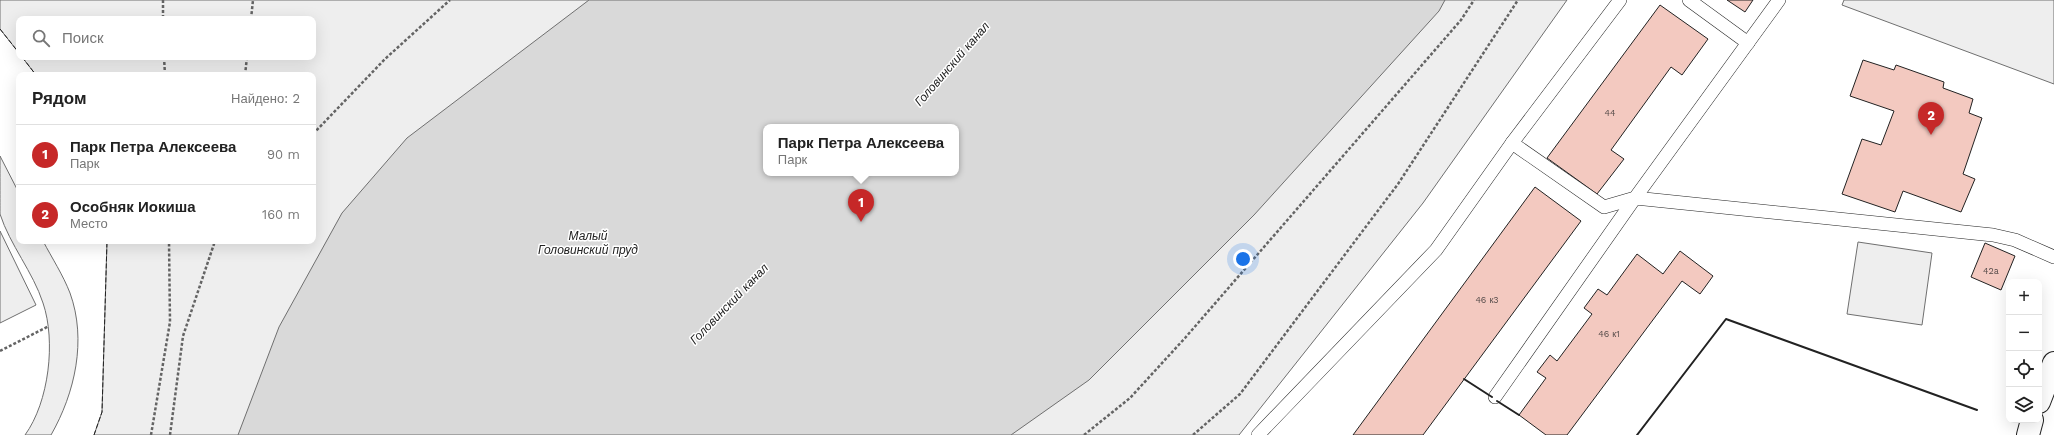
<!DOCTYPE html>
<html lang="ru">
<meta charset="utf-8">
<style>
body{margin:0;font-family:"Work Sans",sans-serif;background:#f2f2f2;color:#222}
.controls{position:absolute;right:12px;bottom:12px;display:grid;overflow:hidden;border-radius:8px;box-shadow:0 4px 16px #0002}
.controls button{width:36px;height:36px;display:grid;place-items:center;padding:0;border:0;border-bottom:1px solid #e0e0e0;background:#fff;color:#222;font:20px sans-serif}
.you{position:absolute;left:1243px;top:259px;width:14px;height:14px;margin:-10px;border:3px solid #fff;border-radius:50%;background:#1a73e8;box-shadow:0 0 0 6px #1a73e833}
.badge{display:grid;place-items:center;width:26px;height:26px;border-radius:50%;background:#c62828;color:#fff;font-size:13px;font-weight:700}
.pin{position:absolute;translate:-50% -33px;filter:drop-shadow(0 1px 2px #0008)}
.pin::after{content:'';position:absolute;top:21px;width:14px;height:12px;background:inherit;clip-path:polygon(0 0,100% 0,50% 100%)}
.popup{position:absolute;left:763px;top:124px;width:196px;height:52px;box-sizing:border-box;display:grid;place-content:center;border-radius:8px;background:#fff;filter:drop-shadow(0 1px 3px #0005);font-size:13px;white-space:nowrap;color:#767676}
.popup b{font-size:15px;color:#222}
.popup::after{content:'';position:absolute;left:50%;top:100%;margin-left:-8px;border:8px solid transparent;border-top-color:#fff}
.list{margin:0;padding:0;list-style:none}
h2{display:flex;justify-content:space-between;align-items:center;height:52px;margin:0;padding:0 16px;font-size:17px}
h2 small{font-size:13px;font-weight:400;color:#767676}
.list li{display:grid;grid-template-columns:26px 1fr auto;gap:12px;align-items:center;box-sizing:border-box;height:60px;padding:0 16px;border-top:1px solid #e0e0e0}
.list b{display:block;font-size:15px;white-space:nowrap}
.list p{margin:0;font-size:13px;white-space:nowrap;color:#767676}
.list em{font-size:13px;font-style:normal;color:#767676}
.icon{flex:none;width:22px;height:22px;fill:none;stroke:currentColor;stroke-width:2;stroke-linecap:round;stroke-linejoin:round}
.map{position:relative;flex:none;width:2054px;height:435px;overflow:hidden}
.search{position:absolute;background:#fff;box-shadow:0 4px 16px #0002;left:16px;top:16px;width:300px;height:44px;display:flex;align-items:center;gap:10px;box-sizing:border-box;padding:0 14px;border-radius:8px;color:#767676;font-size:15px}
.panel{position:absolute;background:#fff;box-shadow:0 4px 16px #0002;left:16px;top:72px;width:300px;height:172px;border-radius:8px}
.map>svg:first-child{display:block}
.green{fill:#eee;stroke:#6f6f6f;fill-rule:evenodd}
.water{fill:#d9d9d9;stroke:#6f6f6f;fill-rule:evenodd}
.building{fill:#f3c9c0;stroke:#222}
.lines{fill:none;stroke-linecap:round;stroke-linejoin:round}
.lane-casing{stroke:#222;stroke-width:14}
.secondary-casing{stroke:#222;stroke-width:24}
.path{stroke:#646464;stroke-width:2.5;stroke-dasharray:3 2;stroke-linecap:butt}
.lane{stroke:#fff;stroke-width:13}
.secondary{stroke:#fff;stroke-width:22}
.fence{stroke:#222;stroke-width:1;stroke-dasharray:5 2;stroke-linecap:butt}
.wall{stroke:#222;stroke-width:2}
.labels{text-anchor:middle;stroke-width:3;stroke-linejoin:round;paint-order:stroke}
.number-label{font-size:9px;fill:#564c4a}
.water-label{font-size:12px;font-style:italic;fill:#222;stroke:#fff}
</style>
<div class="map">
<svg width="2054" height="435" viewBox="0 0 2054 435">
<rect width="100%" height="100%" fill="#fff"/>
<!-- green -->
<g class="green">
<path d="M0,0H1567L1423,203L1239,435H94L102,412L107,241H313V75H36L22,57H313V19H19V53L0,29ZM766,127H956V173H766Z"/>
<polygon points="1844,0 2054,0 2054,84 1842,5"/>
<path d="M0,156L19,193V241H43C52,258 63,275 70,293C87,340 75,393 51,435H25C49,402 56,341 43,303C33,272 10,245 0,214C0,203 0,170 0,156Z"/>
<polygon points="0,231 36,305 0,323"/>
<polygon points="1858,242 1932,253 1922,325 1847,314"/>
</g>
<!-- water -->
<path class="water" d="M589,0H1445L1439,11L1254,215L1089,380L1011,435H238L279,327L342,213L407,138ZM766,127H956V173H766Z"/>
<!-- building -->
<g class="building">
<polygon points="1727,0 1753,0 1745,12"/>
<polygon points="1660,5 1708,39 1682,75 1671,67 1611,150 1624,159 1597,194 1547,158"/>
<polygon points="1863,60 1894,70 1896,65 1944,82 1943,88 1973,99 1969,113 1982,118 1963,174 1975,179 1961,212 1903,191 1895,212 1842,194 1862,139 1881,145 1894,111 1850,96"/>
<polygon points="1535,187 1581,221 1423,435 1353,435"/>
<polygon points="1985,243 2015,256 2001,290 1971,277"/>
<polygon points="1680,251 1713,276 1700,294 1682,281 1567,435 1546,435 1519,415 1546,378 1537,372 1550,355 1557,361 1592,314 1584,308 1598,289 1607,295 1637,254 1663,274"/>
</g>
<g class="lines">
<defs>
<g id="lane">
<polyline points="1689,0 1748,43"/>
<polyline points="1512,143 1620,0"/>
<polyline points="1495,397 1635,198 1993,235 2015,240 2054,257"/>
<polyline points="1258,435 1436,250 1512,143 1604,207 1635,198 1779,0"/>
</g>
<g id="secondary">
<polyline points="2039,402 2054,363"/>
<polyline points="2028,435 2032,420"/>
</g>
</defs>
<!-- lane casing -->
<use href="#lane" class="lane-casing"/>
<!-- secondary casing -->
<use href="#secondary" class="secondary-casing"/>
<!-- path -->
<g class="path">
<polyline points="163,0 163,19"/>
<polyline points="251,19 253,0"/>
<polyline points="164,57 165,75"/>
<polyline points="245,75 247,57"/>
<polyline points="313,134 385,59 450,0"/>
<polyline points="0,351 49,326"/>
<polyline points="151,435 170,322 169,241"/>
<polyline points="170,435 183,336 215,241"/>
<polyline points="1084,435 1130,398 1185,338 1461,20 1474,0"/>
<polyline points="1193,435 1240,394 1398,184 1518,0"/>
</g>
<!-- lane -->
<use href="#lane" class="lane"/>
<!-- secondary -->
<use href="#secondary" class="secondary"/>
<!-- fence -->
<g class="fence">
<polyline points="0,29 19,53"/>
<polyline points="22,57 36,75"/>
<polyline points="94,435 102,412 107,241"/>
</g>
<!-- wall -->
<g class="wall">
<polyline points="1464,379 1492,397"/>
<polyline points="1497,401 1519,415"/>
<polyline points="1637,435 1726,319 1977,410"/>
</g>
</g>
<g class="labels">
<!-- number labels -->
<g class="number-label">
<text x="1610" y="116">44</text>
<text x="1991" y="274">42a</text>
<text x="1487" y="303">46 к3</text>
<text x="1609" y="337">46 к1</text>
</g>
<!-- water labels -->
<g class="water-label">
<text transform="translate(952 64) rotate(-49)" y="4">Головинский канал</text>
<text x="588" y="240">Малый<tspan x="588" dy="14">Головинский пруд</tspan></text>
<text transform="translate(729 304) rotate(-46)" y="4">Головинский канал</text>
</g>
</g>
</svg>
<div class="controls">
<button>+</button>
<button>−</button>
<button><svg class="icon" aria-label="locate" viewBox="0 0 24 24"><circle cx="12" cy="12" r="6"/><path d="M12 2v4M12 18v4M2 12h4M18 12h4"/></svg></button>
<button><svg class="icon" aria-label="layers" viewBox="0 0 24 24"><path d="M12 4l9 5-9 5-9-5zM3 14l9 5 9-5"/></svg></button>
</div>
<div class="you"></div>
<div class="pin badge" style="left:861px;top:222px">1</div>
<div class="popup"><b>Парк Петра Алексеева</b>Парк</div>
<div class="pin badge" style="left:1931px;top:135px">2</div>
<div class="search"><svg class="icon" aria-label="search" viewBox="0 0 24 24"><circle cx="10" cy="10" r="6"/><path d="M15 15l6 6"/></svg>Поиск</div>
<section class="panel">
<h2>Рядом<small>Найдено: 2</small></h2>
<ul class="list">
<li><span class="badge">1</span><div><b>Парк Петра Алексеева</b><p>Парк</p></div><em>90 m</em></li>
<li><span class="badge">2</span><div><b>Особняк Иокиша</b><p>Место</p></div><em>160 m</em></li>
</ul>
</section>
</div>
